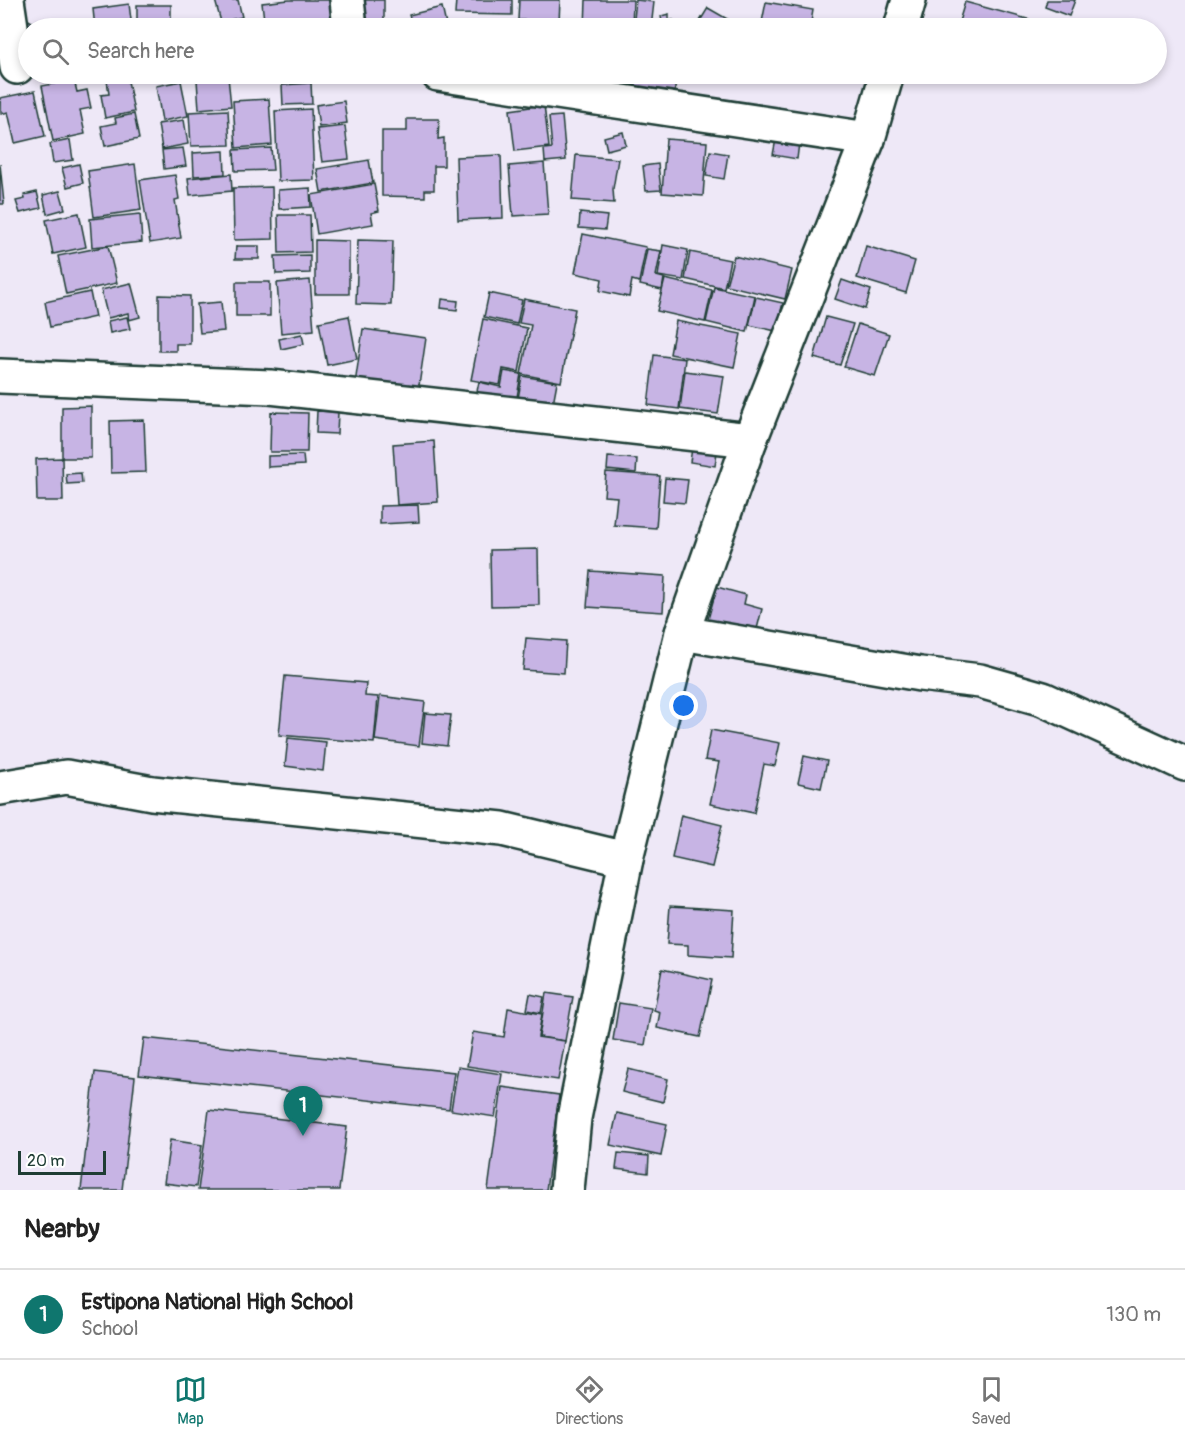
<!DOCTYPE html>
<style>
body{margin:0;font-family:Pangolin,sans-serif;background:#f6f6f6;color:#222}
.scale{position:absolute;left:18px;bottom:15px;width:88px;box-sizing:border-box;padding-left:6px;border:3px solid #1f3d34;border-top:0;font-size:16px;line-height:21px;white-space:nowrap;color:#1f3d34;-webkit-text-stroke:4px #fff;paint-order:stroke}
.you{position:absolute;left:684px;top:706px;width:21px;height:21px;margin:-15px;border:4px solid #fff;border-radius:50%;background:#1a73e8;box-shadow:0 0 0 9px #1a73e833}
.badge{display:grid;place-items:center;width:39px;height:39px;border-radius:50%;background:#0f766e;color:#fff;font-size:20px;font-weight:700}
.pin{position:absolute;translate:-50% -50px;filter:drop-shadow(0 2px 3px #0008)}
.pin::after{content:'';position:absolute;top:32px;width:21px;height:18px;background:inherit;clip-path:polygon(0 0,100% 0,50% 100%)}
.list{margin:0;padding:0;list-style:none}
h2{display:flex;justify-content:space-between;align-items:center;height:78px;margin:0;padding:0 24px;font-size:26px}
h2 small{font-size:20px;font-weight:400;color:#767676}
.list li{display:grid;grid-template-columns:39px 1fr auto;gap:18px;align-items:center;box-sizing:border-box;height:90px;padding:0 24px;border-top:2px solid #e0e0e0}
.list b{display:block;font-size:22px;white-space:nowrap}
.list p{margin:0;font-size:20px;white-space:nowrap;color:#767676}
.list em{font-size:20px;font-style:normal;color:#767676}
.icon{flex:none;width:33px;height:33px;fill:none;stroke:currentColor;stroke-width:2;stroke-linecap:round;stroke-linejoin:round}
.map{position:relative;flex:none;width:1185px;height:1190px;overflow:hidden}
.search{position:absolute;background:#fff;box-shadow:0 3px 9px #0003;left:18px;right:18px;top:18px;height:66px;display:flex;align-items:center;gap:15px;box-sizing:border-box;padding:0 21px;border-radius:33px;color:#767676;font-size:22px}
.sheet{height:168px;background:#fff}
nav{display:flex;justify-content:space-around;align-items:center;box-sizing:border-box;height:84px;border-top:2px solid #e0e0e0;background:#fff;font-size:16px;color:#767676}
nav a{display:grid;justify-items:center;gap:3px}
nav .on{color:#0f766e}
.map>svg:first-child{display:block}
.building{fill:#c7b4e4;stroke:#1f3d34;stroke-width:1.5}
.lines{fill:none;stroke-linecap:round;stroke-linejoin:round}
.street-casing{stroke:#1f3d34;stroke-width:38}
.secondary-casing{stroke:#1f3d34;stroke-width:38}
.street{stroke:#fff;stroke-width:33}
.secondary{stroke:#fff;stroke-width:33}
</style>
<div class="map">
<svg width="1185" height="1190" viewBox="0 0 1185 1190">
<rect width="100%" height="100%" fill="#eee8f7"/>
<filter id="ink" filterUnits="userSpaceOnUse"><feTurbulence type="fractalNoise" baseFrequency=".0167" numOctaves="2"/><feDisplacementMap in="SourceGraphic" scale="12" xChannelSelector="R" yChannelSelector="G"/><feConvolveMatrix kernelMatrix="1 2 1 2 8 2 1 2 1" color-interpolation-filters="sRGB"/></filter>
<g filter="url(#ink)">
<!-- building -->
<g class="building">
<polygon points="215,0 238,0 242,17 221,22"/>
<polygon points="289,0 331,0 335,28 265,28 262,3"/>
<rect x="363" y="0" width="21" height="28"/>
<polygon points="456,0 512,0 512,15 455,14"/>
<polygon points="519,0 560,0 559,22 518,20"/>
<polygon points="586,0 633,0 632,28 585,28"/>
<polygon points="636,0 654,2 651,28 633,28"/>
<polygon points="1047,0 1075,0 1069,16 1045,7"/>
<polygon points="766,2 813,10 810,28 761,27"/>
<polygon points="965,2 1035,21 1033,28 957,28"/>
<polygon points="129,4 132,28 95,28 93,9"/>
<rect x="137" y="5" width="34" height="23"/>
<polygon points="442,7 446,25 433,28 413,28 409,15"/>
<polygon points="708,8 736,24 734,28 702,28 697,26"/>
<polygon points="669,14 669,21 673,20 674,28 663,28 661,16"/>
<polygon points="25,18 39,26 38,28 28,28 28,44"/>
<polygon points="247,21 248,28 213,28"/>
<polygon points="630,74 677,74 674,95 628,89"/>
<polygon points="127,76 134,112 105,118 101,95 109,94 107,80"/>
<polygon points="228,77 231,106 199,109 197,80"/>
<polygon points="74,80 77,92 87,90 91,108 80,110 85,134 53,141 42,86"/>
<polygon points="181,81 188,116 162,121 156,86"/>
<polygon points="311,83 312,104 283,105 282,85"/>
<polygon points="35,91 45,136 15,143 8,112 1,114 0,98"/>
<polygon points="269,99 272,145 236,148 233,101"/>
<polygon points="344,101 347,123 319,127 316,105"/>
<polygon points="544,105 549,147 515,151 510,110"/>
<polygon points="311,109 314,180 278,181 275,111"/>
<polygon points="228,110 230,145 191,146 189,112"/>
<polygon points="134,114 139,139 105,146 101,126 116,123 115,118"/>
<polygon points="562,116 566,160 545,162 544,149 552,148 549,117"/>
<polygon points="407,119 439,119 438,139 444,138 444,166 434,166 434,190 425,190 425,197 382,196 382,131 407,131"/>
<polygon points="184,120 188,144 162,149 158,124"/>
<polygon points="345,126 349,159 322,162 317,129"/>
<polygon points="623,132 626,145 607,150 604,137"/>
<polygon points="666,139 707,142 703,196 662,193"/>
<polygon points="776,139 799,143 797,159 773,155"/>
<polygon points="70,140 73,160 53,163 50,144"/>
<polygon points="183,148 186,166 164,169 162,150"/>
<polygon points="271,148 273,170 235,171 234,150"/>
<polygon points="224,151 225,174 194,176 193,153"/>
<polygon points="710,151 728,154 724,179 706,176"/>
<polygon points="501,155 503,218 458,220 456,157"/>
<polygon points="576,155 618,159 613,189 614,203 572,200"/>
<polygon points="369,160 373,183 321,192 317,169"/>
<polygon points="544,163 548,214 513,216 509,166"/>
<polygon points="0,164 4,204 0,204"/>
<polygon points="79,164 83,183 67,187 62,168"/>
<polygon points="135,164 141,210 94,217 88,171"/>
<polygon points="658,164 661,190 646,191 643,166"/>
<polygon points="231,174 232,191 190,195 188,178"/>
<polygon points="175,175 179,199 175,200 181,238 150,243 140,180"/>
<polygon points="374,184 379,211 371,213 373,224 317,234 311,195"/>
<polygon points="272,187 273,239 234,240 233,188"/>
<polygon points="310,188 311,207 279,209 278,190"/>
<polygon points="60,191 65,209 47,214 43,195"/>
<polygon points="37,192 41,208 20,213 16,201 25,199 24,195"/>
<polygon points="79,213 86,247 53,254 46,220"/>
<polygon points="580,213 607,216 605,230 579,228"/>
<polygon points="140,214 142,242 92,247 90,219"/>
<polygon points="278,215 310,215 311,252 279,253"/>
<polygon points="583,234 646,247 639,282 632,280 629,297 600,291 602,279 575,273"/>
<polygon points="315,240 349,241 349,294 315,294"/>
<polygon points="358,240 393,241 391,305 356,304"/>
<polygon points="663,245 688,250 683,280 658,276"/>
<polygon points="108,246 117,283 66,294 58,256"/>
<polygon points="236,246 259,246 259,259 235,259"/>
<polygon points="866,246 915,261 906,293 857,278"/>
<polygon points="647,249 661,251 656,276 664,278 662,290 640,285"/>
<polygon points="690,252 730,260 724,288 685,279"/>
<polygon points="310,255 310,273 276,274 275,256"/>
<polygon points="734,256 792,270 785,299 726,285"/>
<polygon points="665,279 712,290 705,322 657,311"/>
<polygon points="310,280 314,330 281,333 277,283"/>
<polygon points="842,280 871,290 865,309 835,299"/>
<rect x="236" y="282" width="34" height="34"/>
<polygon points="131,283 140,317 129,320 128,313 108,318 101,290"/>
<polygon points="714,287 755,296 747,332 706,322"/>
<polygon points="90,292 95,317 50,327 45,302"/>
<polygon points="489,293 522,300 517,324 484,317"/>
<polygon points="159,295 190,296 190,344 176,344 176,351 159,351"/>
<polygon points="756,297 783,303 776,331 749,325"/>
<polygon points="442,299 458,301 457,310 441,308"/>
<polygon points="524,299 575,309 561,382 521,374 531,325 519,323"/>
<polygon points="221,302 224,331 200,333 197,304"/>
<polygon points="349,316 357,359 327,365 319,322"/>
<polygon points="127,317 130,329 110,333 108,321"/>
<polygon points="826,317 853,324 840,365 814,358"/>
<polygon points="483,319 527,328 519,372 503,369 500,385 471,380"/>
<polygon points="676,321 741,334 734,367 670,354"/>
<polygon points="858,324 889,334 875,376 844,367"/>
<polygon points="363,329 426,338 418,392 355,384"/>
<polygon points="302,334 304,344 281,349 279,339"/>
<polygon points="654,355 685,359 679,409 648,405"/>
<polygon points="504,371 521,374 516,403 476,396 479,382 501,387"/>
<polygon points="685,371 724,376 718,414 680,409"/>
<polygon points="522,376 557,382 552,409 517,404"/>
<polygon points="91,406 91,458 62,458 62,407"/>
<polygon points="317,411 338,412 337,434 316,433"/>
<polygon points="271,412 308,413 307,452 270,452"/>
<polygon points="144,420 146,472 111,473 110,421"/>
<polygon points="434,441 438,502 397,505 393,444"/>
<polygon points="693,441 718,445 715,466 690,462"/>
<polygon points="303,455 304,465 268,467 268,456"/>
<polygon points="608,457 637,459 636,473 607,470"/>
<polygon points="62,458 63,501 37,501 36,459"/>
<polygon points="606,472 660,476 656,528 614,525 617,497 604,496"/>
<polygon points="81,473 82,483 67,484 66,474"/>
<polygon points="665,478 688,480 685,503 663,501"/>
<polygon points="418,505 419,522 380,524 380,506"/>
<polygon points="538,549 539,605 491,606 490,550"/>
<polygon points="590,571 665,576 663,612 587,607"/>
<polygon points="717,587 746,595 744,604 762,609 756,633 705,630"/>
<polygon points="526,638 566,641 564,673 523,670"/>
<polygon points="285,676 366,683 365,696 378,697 374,743 279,735"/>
<polygon points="380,696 425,702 419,746 375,740"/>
<polygon points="425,713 451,715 447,746 422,743"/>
<polygon points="711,730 780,743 775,766 764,764 754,813 710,804 719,762 705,760"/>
<polygon points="288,738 326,742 323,771 285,766"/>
<polygon points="804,756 827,761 821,788 798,783"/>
<polygon points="681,815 722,825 712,867 672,858"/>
<polygon points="670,906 734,910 731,958 688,955 688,945 667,944"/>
<polygon points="662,969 712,980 700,1037 657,1028 660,1012 654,1010"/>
<polygon points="546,993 573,997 565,1041 539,1037"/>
<polygon points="530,994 544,997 541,1013 527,1010"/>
<polygon points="619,1003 651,1008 645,1045 613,1040"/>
<polygon points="508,1008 542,1014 538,1037 565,1041 558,1080 467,1066 473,1032 504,1037"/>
<polygon points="144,1038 454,1072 449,1109 139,1075"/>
<polygon points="458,1067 502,1074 495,1117 451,1110"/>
<polygon points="628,1069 668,1079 663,1102 622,1092"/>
<polygon points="95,1072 135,1077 122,1190 81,1190"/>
<polygon points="502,1087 559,1095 546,1190 488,1190"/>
<polygon points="209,1110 347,1127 339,1190 198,1190"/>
<polygon points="617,1113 667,1124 661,1156 610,1145"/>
<polygon points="170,1140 202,1145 196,1187 164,1183"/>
<polygon points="618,1153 649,1156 648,1173 616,1169"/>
</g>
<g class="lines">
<defs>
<g id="street">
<polyline points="7,0 17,67"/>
<polyline points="347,0 350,28"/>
<polyline points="438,74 868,139"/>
<polyline points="0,376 270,387 750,440"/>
<polyline points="682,633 920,674 980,681 1043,699 1185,764"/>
<polyline points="0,788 66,777 152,793 502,829 626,859"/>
</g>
<g id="secondary">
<polyline points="901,28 909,0"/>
<polyline points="567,1190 574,1118 626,859 682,633 750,440 868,139 887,74"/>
</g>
</defs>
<!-- street casing -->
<use href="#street" class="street-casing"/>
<!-- secondary casing -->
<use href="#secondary" class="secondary-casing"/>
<!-- street -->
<use href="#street" class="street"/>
<!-- secondary -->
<use href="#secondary" class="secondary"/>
</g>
</g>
</svg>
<div class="scale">20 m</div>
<div class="you"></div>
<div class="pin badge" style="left:303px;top:1136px">1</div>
<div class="search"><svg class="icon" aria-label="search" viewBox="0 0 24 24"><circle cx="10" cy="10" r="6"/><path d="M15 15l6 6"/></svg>Search here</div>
</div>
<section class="sheet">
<h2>Nearby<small></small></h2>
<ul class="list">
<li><span class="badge">1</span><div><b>Estipona National High School</b><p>School</p></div><em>130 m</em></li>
</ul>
</section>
<nav>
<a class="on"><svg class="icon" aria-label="map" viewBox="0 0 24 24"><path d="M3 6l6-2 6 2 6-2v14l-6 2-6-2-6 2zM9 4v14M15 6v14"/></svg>Map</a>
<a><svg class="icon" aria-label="directions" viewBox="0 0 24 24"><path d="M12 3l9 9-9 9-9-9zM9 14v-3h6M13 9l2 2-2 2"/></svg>Directions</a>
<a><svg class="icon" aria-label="saved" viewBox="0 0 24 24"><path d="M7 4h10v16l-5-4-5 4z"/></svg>Saved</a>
</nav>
